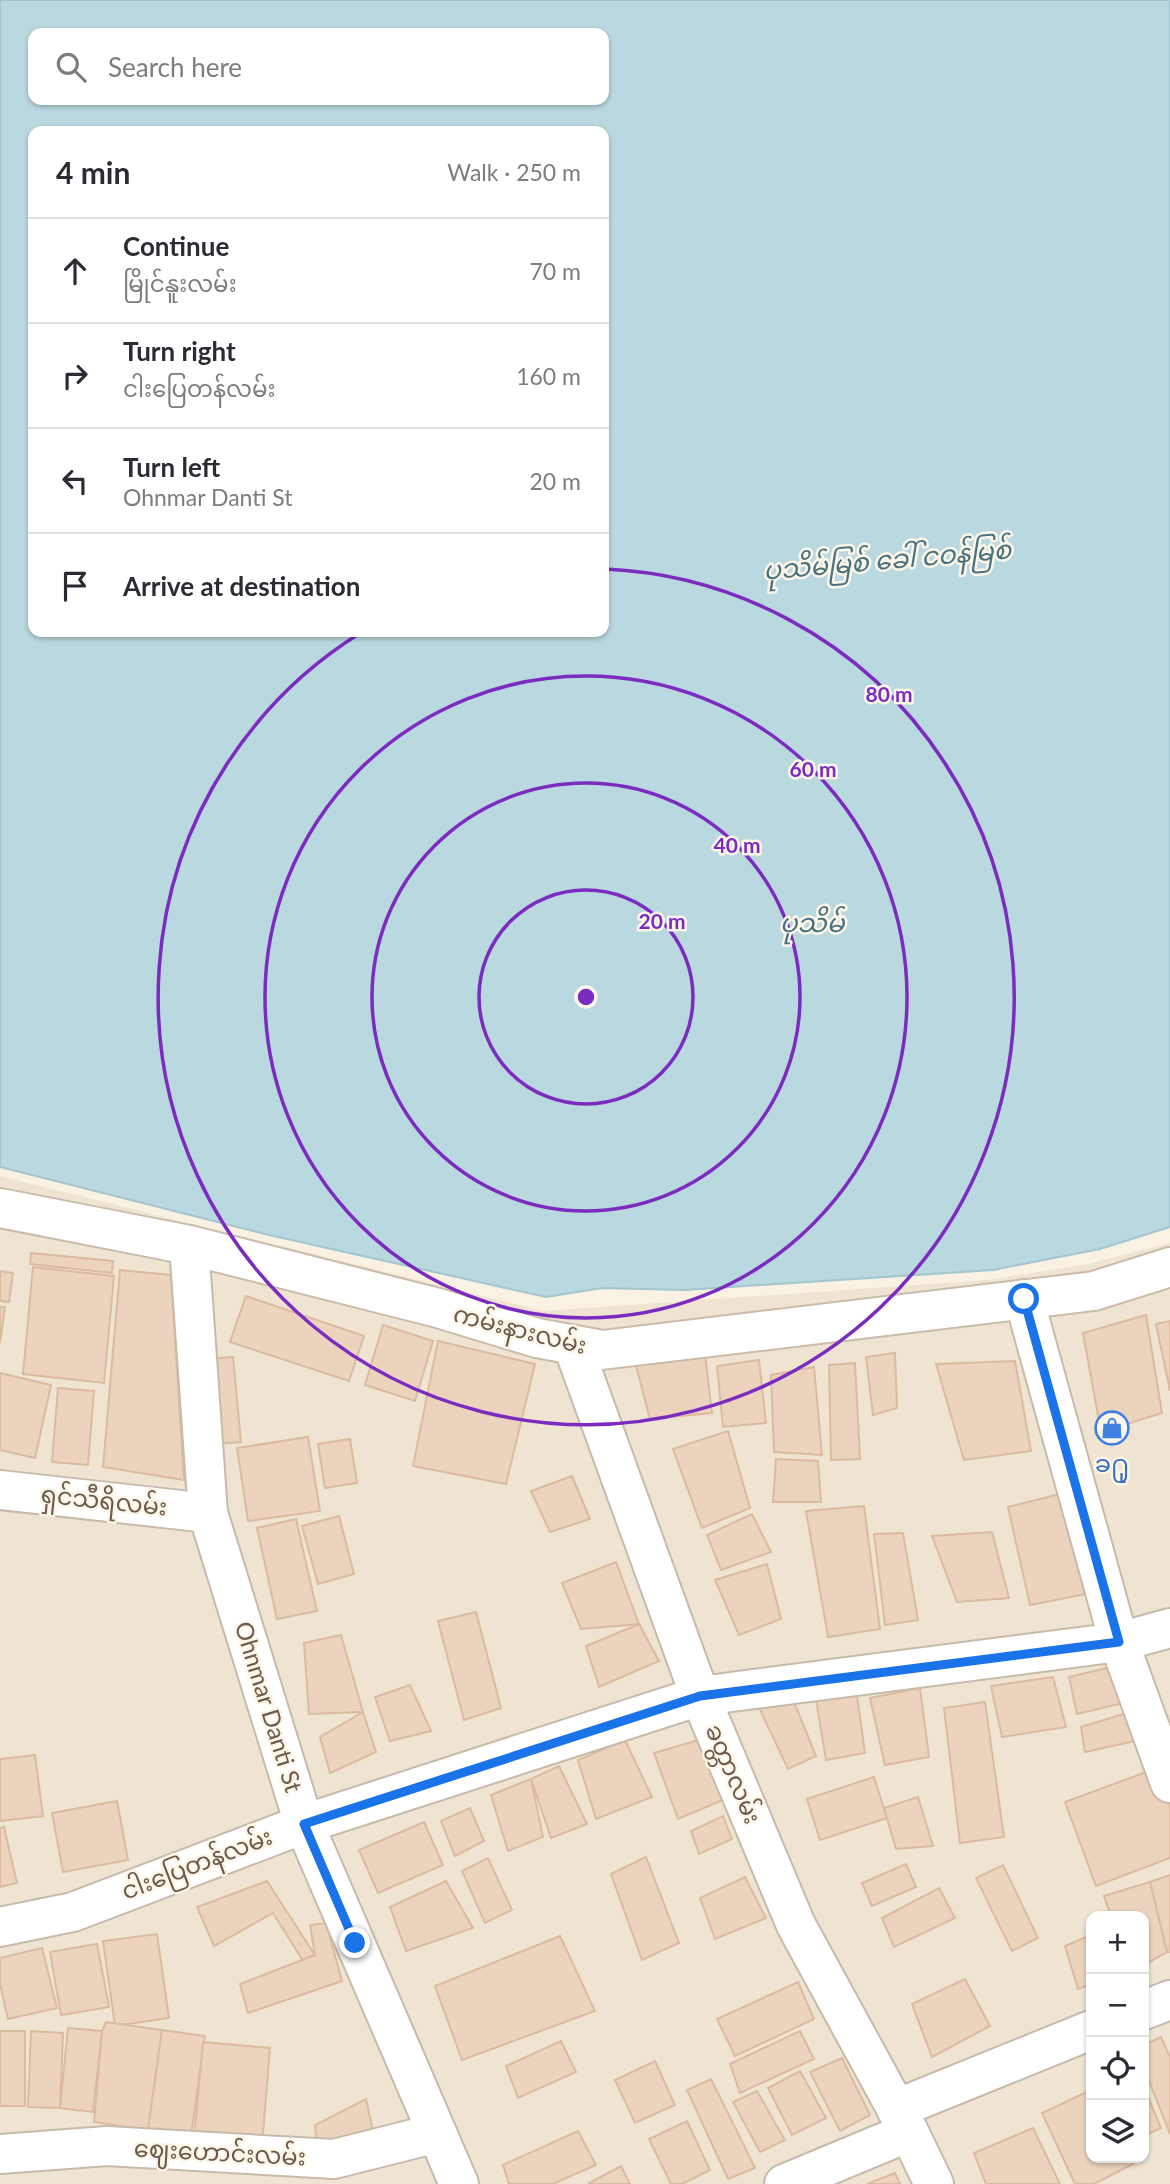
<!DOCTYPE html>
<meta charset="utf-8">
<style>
body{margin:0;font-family:Lato,"Noto Sans Myanmar",sans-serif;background:#f2f2f3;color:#2b2b33}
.controls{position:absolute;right:21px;bottom:21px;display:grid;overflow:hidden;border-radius:14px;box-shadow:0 2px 5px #0004}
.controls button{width:63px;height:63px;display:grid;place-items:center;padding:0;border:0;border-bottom:2px solid #e1e1e2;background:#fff;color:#2b2b33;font:35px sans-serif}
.stop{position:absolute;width:21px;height:21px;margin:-16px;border:5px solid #1a73e8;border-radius:50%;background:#fff}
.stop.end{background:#1a73e8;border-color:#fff;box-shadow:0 2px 7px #0008}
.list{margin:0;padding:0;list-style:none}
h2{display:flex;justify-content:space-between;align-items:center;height:91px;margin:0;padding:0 28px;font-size:30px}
h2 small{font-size:23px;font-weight:400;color:#7c7c81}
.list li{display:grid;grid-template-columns:46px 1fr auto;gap:21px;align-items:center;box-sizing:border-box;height:105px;padding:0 28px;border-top:2px solid #e1e1e2}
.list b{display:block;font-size:26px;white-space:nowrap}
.list p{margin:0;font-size:23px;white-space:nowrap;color:#7c7c81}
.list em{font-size:23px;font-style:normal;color:#7c7c81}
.icon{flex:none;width:38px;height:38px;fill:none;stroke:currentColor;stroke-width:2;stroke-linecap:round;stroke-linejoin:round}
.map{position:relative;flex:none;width:1170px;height:2184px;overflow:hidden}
.search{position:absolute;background:#fff;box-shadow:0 2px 5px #0004;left:28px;top:28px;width:581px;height:77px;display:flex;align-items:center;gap:18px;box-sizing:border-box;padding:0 24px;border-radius:14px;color:#7c7c81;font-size:26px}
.panel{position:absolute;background:#fff;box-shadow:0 2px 5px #0004;left:28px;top:126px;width:581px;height:511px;border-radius:14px}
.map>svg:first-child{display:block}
.residential{fill:#efe4d2;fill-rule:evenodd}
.water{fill:#bad8e0;stroke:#a2c6d0;stroke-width:2;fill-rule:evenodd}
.building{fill:#ebd3be;stroke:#dbbba0;stroke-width:2}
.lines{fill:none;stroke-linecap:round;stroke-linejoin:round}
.street-casing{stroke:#c8baab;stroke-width:42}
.secondary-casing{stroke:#cbbbaa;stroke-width:42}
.street{stroke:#fff;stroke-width:38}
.secondary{stroke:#fff;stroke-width:38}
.route{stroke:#1a73e8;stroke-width:9}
.ring{fill:none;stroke:#7b2cbf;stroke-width:3.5}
.labels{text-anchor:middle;stroke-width:5;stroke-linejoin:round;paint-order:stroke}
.street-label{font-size:24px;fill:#6d5a4c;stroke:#fcf6e8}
.shop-label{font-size:24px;fill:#366cbe;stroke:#fcf6e8}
.water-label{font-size:26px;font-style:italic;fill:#49727f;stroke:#fcf6e8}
.centre{fill:#7b2cbf;stroke:#fcf6e8;stroke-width:3.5}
.ring-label{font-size:21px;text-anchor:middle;font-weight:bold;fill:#7b2cbf;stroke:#fcf6e8;stroke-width:5;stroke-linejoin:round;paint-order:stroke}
</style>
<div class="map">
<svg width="1170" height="2184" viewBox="0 0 1170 2184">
<rect width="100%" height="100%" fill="#f9f2e3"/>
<!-- residential -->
<path class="residential" d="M0,1176L543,1311L987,1280L1088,1264L1170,1243V2184H0ZM1091,1916H1144V2158H1091Z"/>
<!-- water -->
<path class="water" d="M0,0H1170V1227L1100,1249L993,1270L685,1290L602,1288L546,1297L269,1235L0,1167ZM33,33H604V100H33ZM33,131H604V632H33Z"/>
<!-- building -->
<g class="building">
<polygon points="31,1253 113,1261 112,1273 30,1264"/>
<polygon points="33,1267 114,1276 104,1383 23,1374"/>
<polygon points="120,1270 171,1275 184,1480 103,1467"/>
<polygon points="0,1271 13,1273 9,1302 0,1301"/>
<polygon points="246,1296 364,1336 349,1381 230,1342"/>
<polygon points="0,1307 5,1307 0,1343"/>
<polygon points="1146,1315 1162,1413 1101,1432 1083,1333"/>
<polygon points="1170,1321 1170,1391 1156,1324"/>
<polygon points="383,1325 433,1341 415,1401 365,1385"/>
<polygon points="438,1341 535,1364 506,1484 413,1466"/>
<polygon points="895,1353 897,1408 873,1415 866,1357"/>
<polygon points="705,1354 712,1413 650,1419 634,1358"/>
<polygon points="233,1357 241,1442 215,1444 207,1359"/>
<polygon points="759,1360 766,1423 723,1427 717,1366"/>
<polygon points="1015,1361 1031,1451 964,1460 936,1364"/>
<polygon points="855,1363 860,1459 831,1460 829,1365"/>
<polygon points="814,1367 822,1455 774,1452 771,1375"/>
<polygon points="0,1373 51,1385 35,1458 0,1450"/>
<polygon points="58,1388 94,1391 88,1465 52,1462"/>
<polygon points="728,1431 750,1508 702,1528 673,1449"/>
<polygon points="308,1437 320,1511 248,1521 237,1448"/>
<polygon points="350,1439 357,1483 325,1488 318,1444"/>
<polygon points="776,1459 818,1461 821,1502 773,1502"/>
<polygon points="572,1476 590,1519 550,1532 531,1491"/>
<polygon points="1060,1494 1086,1594 1030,1605 1008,1507"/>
<polygon points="864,1506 880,1629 828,1637 806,1511"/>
<polygon points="752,1514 771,1552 721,1570 707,1535"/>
<polygon points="339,1516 354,1574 318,1584 302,1526"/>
<polygon points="296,1519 317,1611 277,1619 257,1528"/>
<polygon points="992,1532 1009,1598 957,1602 932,1536"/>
<polygon points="903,1533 918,1620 885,1625 874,1534"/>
<polygon points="616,1562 639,1624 581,1629 562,1583"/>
<polygon points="767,1564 781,1619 739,1635 715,1580"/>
<polygon points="476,1612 501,1708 464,1720 438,1621"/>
<polygon points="639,1624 659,1661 599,1687 586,1646"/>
<polygon points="341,1635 363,1712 309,1714 304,1643"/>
<polygon points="1119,1665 1127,1702 1077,1714 1069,1677"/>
<polygon points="1053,1677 1066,1727 1002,1737 991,1686"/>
<polygon points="410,1685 431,1731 390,1741 375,1697"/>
<polygon points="788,1687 816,1756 788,1769 755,1699"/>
<polygon points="920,1688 929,1757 885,1765 870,1698"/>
<polygon points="856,1689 865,1753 826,1760 815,1693"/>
<polygon points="985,1702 1004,1837 960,1843 944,1708"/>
<polygon points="363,1712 376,1752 330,1773 320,1737"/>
<polygon points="1130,1712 1144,1739 1085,1752 1081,1727"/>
<polygon points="702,1739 730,1797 678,1819 654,1753"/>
<polygon points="625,1740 652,1797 596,1819 578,1760"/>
<polygon points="35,1755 43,1816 0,1821 0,1759"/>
<polygon points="559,1766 587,1824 551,1838 531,1779"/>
<polygon points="1157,1768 1170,1802 1170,1858 1096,1886 1065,1802"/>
<polygon points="874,1777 887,1818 820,1840 807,1799"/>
<polygon points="531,1779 543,1837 508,1851 491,1795"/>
<polygon points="918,1797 933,1846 896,1849 884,1808"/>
<polygon points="117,1801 128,1860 63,1872 52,1813"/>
<polygon points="470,1808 484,1841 455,1856 441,1821"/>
<polygon points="723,1816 732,1839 699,1854 691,1831"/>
<polygon points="424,1822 443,1865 378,1893 359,1850"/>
<polygon points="4,1827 17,1883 0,1887 0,1828"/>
<polygon points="646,1857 679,1943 642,1960 611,1874"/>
<polygon points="488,1858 512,1910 485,1923 462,1871"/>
<polygon points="906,1864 916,1887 872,1906 862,1883"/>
<polygon points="1003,1865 1038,1938 1012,1951 976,1878"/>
<polygon points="1170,1875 1170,1952 1167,1952 1150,1882"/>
<polygon points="745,1877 766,1918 715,1939 700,1898"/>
<polygon points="267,1881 315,1955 303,1961 273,1913 214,1946 197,1907"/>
<polygon points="446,1881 473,1928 406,1951 390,1907"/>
<polygon points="1150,1882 1167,1952 1144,1965 1144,1916 1111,1916 1104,1896"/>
<polygon points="939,1888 955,1918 894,1947 882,1918"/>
<polygon points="326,1923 342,1981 248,2013 240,1984 315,1955 310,1925"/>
<polygon points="157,1934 169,2018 115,2026 103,1941"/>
<polygon points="1091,1935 1091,1984 1078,1989 1065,1946"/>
<polygon points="560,1936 595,2011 462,2060 435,1986"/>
<polygon points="97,1944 109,2007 61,2015 50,1952"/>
<polygon points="42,1948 57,2008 8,2019 0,1984 0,1958"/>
<polygon points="965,1979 990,2026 932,2057 912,2004"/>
<polygon points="798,1982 814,2019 735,2056 717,2019"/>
<polygon points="106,2022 162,2030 148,2130 94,2122 102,2031"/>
<polygon points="68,2028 102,2031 93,2112 60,2108"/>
<polygon points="162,2030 205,2036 191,2136 148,2130"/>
<rect x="0" y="2031" width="25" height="75"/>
<polygon points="31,2031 63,2033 60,2108 28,2107"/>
<polygon points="800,2031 814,2059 740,2093 730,2064"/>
<polygon points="1161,2037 1170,2057 1170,2134 1144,2068 1144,2045"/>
<polygon points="561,2041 576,2072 518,2098 506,2066"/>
<polygon points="203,2042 270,2048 262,2146 194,2139"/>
<polygon points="842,2058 870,2115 840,2131 810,2072"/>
<polygon points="655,2061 675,2105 635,2123 615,2080"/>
<polygon points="800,2071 826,2118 792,2135 768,2088"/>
<polygon points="711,2079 755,2168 728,2179 687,2090"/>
<polygon points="1144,2087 1161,2128 1144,2136"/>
<polygon points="1091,2090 1091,2158 1130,2158 1133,2164 1094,2184 1075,2184 1042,2113"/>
<polygon points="757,2091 785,2140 760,2152 733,2102"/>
<polygon points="366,2099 373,2131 317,2148 315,2125"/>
<polygon points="687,2121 710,2170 682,2184 671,2184 649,2139"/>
<polygon points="1033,2128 1060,2184 986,2184 974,2153"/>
<polygon points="578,2131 596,2165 553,2184 509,2184 503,2165"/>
<polygon points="621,2166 630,2184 590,2184 589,2183"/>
<polygon points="895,2173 900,2184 867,2184"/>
</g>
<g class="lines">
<defs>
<g id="street">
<polyline points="189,1245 208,1513 304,1824 459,2184"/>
<polyline points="1024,1299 1119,1642 1170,1783"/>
<polyline points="573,1346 700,1696 796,1925 909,2132 934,2184"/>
<polyline points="0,1490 208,1513"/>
<polyline points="0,1927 73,1912 304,1824 700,1696 1119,1642 1170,1628"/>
<polyline points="1144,2010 1170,2000"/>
<polyline points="896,2109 1091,2030"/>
<polyline points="0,2154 107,2146 334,2159 437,2133"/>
<polyline points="784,2184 909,2132"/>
</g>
<polyline id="secondary" points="0,1208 189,1245 438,1308 537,1338 602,1350 1094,1291 1170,1267"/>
</defs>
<!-- street casing -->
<use href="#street" class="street-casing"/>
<!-- secondary casing -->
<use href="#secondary" class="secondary-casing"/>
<!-- street -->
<use href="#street" class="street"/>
<!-- secondary -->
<use href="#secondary" class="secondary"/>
</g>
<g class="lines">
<!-- route -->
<polyline class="route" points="355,1943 304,1824 700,1696 1119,1642 1024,1299"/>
</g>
<!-- distance rings -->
<g class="ring">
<circle cx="586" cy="997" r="107"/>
<circle cx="586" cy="997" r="214"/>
<circle cx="586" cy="997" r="321"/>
<path d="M605 569A428 428 0 1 1 362 632"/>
</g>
<!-- icons -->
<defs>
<symbol id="shop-ring" viewBox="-11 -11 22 22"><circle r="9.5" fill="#fcf6e8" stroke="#3f7fe0" stroke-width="1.5"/><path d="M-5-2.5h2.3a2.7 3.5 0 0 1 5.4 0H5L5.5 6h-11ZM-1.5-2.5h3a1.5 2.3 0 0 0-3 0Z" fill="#3f7fe0"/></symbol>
</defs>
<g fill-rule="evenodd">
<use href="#shop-ring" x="1093" y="1409" width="38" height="38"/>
</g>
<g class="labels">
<!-- street labels -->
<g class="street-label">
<text transform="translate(520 1330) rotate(14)" y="8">ကမ်းနားလမ်း</text>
<text transform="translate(104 1501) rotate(6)" y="8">ရှင်သီရိလမ်း</text>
<text transform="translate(268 1707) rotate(73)" y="8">Ohnmar Danti St</text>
<text transform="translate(733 1774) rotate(67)" y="8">ခတ္တာလမ်း</text>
<text transform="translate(197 1864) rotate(-21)" y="8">ငါးပြေတန်လမ်း</text>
<text transform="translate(220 2153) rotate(3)" y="8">ဈေးဟောင်းလမ်း</text>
</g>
<!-- shop labels -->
<g class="shop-label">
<text x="1112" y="1472">ခ႐ု</text>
</g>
<!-- water labels -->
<g class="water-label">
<text transform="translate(887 560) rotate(-5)" y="9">ပုသိမ်မြစ် ခေါ် ငဝန်မြစ်</text>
<text x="812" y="932">ပုသိမ်</text>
</g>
</g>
<circle cx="586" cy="997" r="10" class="centre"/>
<g class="ring-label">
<text x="889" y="702">80 m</text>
<text x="813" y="777">60 m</text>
<text x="737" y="853">40 m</text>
<text x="662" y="929">20 m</text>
</g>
</svg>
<div class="controls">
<button>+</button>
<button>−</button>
<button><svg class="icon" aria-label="locate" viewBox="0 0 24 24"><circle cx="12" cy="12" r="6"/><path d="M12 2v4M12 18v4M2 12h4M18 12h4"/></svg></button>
<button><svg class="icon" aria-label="layers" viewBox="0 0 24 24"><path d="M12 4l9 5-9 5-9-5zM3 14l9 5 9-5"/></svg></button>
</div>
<div class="stop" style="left:1024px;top:1299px"></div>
<div class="stop end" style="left:355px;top:1943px"></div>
<div class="search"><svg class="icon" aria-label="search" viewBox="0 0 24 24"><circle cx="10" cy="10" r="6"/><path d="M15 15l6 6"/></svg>Search here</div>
<section class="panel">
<h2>4 min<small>Walk · 250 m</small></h2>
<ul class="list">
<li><svg class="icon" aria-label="ahead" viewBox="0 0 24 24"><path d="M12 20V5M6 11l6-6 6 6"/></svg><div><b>Continue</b><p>မြိုင်နူးလမ်း</p></div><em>70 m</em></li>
<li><svg class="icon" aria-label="right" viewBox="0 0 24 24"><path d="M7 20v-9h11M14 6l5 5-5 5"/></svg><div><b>Turn right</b><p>ငါးပြေတန်လမ်း</p></div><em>160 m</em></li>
<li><svg class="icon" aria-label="left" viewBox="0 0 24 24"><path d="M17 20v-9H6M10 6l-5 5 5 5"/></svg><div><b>Turn left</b><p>Ohnmar Danti St</p></div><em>20 m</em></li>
<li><svg class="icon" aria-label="arrive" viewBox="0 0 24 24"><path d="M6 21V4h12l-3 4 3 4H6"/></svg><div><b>Arrive at destination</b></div></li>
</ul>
</section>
</div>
